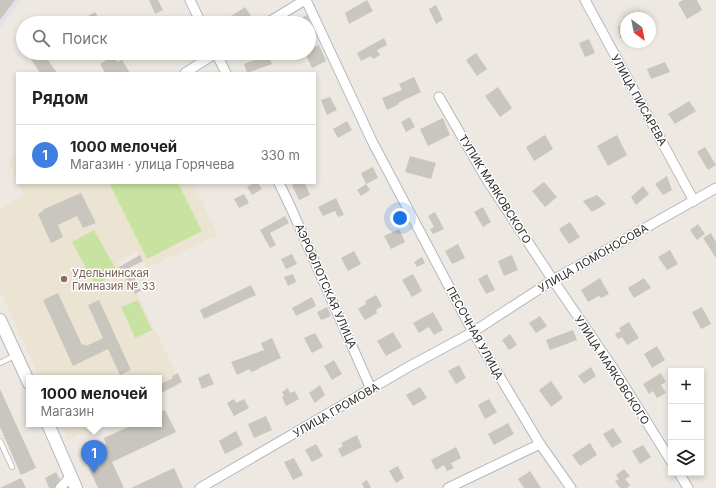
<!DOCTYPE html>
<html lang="ru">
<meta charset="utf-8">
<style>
body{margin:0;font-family:Inter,sans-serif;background:#f6f6f6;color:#222}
.controls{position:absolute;right:12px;bottom:12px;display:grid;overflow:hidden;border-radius:0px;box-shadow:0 2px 6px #0003}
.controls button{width:36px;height:36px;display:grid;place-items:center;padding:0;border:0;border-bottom:1px solid #e0e0e0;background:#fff;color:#222;font:20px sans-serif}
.compass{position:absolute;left:620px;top:12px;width:36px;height:36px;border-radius:50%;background:#fff;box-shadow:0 2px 6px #0003;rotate:148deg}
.you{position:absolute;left:400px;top:218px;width:14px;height:14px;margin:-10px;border:3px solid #fff;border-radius:50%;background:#1a73e8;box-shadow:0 0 0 6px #1a73e833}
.badge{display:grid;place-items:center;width:26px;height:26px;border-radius:50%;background:#d93025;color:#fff;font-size:13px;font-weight:700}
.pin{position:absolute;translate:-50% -33px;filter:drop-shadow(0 1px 2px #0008)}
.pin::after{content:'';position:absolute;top:21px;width:14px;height:12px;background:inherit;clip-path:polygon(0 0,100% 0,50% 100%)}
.popup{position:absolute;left:26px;top:375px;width:136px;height:52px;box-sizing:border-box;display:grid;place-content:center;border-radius:0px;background:#fff;filter:drop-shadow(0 1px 3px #0005);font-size:13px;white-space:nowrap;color:#767676}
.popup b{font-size:15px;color:#222}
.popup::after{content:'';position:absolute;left:50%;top:100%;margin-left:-8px;border:8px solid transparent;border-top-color:#fff}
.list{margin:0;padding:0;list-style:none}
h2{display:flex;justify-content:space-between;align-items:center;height:52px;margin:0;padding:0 16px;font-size:17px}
h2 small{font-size:13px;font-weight:400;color:#767676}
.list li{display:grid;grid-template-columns:26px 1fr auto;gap:12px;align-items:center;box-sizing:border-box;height:60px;padding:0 16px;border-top:1px solid #e0e0e0}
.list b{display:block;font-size:15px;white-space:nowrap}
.list p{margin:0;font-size:13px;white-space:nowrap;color:#767676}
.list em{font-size:13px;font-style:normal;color:#767676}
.icon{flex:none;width:22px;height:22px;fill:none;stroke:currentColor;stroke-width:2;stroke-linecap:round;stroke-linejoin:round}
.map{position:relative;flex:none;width:716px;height:488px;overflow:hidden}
.search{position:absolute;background:#fff;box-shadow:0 2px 6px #0003;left:16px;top:16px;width:300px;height:44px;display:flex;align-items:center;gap:10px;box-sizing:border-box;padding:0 14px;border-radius:22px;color:#767676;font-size:15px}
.panel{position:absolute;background:#fff;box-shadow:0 2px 6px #0003;left:16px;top:72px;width:300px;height:112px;border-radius:0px}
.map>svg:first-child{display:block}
.industrial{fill:#e2e1e7}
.education{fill:#ece4d3}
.pitch{fill:#c8e3a1}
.building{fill:#c9c6bf}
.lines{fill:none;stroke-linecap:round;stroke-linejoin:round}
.lane-casing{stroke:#b5b7bf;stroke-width:6}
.street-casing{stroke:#b5b7bf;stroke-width:11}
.secondary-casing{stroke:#b5b7bf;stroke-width:14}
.lane{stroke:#fff;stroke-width:4.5}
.street{stroke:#fff;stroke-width:9}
.secondary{stroke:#fff;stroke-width:12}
.education-dot{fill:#8d6e63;stroke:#fff;stroke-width:1.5}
.labels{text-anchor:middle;stroke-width:3;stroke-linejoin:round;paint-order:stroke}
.street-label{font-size:11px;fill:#2d2d2d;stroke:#fff}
.education-label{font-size:11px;fill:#785e54;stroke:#fff;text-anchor:start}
</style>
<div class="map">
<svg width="716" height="488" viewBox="0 0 716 488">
<rect width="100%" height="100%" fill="#ede8e1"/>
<!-- industrial -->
<polygon class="industrial" points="0,0 21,0 0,28"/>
<!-- education -->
<g class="education">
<polygon points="17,154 17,179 8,159"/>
<polygon points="19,183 193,183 218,235 147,268 137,251 118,262 135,294 137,293 181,384 159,395 159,378 40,378 0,291 0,209 24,195"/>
<polygon points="61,424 101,424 69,440"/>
</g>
<!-- pitch -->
<g class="pitch">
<polygon points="109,183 178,183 202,231 147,259"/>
<polygon points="94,230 118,273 95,285 72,242"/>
<polygon points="138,300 152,330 135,338 121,307"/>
</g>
<!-- building -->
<g class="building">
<polygon points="0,0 15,0 0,20"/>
<polygon points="149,0 158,0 163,10 155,14"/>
<polygon points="367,0 373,11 349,24 345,13"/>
<polygon points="683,0 697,0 702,10 687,19 678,3"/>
<polygon points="436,5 443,20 436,24 429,9"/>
<polygon points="245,7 253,19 247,23 230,23 227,19"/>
<polygon points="95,12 102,23 88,23 85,18"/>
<polygon points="307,15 310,23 303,23 301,18"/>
<polygon points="626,25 626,38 620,38 618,26"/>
<polygon points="384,38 387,45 377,50 380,55 373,59 371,56 361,61 357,53"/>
<polygon points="589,39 595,53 585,57 579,43"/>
<polygon points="319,45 326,61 312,68 305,53 309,53 309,49"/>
<polygon points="27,53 43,53 57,73 40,73"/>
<polygon points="181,53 200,53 184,60"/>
<polygon points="476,53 487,69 477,76 466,60"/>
<polygon points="268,55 272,64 247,73 244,64"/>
<polygon points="114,56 117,62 122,60 130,73 105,73 100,64"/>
<polygon points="665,62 670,72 651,79 647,69"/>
<polygon points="414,77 421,92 398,103 399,104 387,110 382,98 402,90 399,84"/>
<polygon points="498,87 512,108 500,117 485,96"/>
<polygon points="330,97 337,110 327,115 321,100"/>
<polygon points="689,101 696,111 675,124 668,114"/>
<polygon points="410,117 415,127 406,132 401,122"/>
<polygon points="443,118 450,135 428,146 420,129"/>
<polygon points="347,121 352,130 338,138 333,129"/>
<polygon points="545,135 553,149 534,161 526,147"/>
<polygon points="617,135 627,155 608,166 597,146"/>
<polygon points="705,147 716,165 708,170 697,152"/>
<polygon points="410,156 436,163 431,179 405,172"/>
<polygon points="373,167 378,178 366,184 361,173"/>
<polygon points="667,176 672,190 663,195 655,184"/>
<polygon points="544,182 557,197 545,207 532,191"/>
<polygon points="254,183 258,183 262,189 252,195 247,187"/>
<polygon points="297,183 305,183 310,195 299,200 292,185"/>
<polygon points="366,184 370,190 361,196 357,190"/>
<polygon points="643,186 649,194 636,205 631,197"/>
<polygon points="81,193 96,223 83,228 77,216 58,225 63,237 51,243 38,214 44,210 44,209"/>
<polygon points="244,194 249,203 239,208 234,199"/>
<polygon points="597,195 606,204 592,212 583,201"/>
<polygon points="336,198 344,215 338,217 335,211 323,216 318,207"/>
<polygon points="483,207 491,222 483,227 474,212"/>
<polygon points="435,212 444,229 433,234 430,229 434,227 428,216"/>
<polygon points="285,216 289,223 270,233 276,245 270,248 260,230"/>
<polygon points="570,222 580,237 569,244 559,229"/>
<polygon points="698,224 705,234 697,240 690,230"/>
<polygon points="399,229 405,242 391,249 384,236"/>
<polygon points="711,233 716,242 716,258 703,238"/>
<polygon points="458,244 465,258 452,264 445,251"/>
<polygon points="670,250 678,264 667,270 658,257"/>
<polygon points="354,251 361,264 348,271 341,258"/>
<polygon points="292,254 297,264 286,269 281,259"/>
<polygon points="140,255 143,261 129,268 141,291 135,294 122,271 121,271 119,267"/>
<polygon points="512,255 518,270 504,276 498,261"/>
<polygon points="422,257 425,263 417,267 414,262"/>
<polygon points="293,274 296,282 288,286 284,277"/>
<polygon points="413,274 422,291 412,297 402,280"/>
<polygon points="487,274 495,290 486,294 478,279"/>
<polygon points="600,278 609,294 601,298 599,296 588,302 581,290"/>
<polygon points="644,278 651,288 634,298 628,288"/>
<polygon points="251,285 256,295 204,319 200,310"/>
<polygon points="58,293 82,345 85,344 86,346 103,338 88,305 99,300 131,370 120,375 108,349 73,366 43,300"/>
<polygon points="376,295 382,306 376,310 377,313 365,320 358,309 366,304 365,301"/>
<polygon points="312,297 316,306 296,316 292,308"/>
<polygon points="327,307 331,316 321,320 317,312"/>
<polygon points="702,307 711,324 701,329 692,312"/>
<polygon points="433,312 443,330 434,335 429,327 419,333 413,323"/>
<polygon points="540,316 547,326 536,333 529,323"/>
<polygon points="629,322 639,338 627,345 622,337 618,339 615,334 621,331 619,328"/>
<polygon points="573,330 577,340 550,350 546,340"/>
<polygon points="393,332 402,347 386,356 377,341"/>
<polygon points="315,333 323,347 312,353 304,338"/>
<polygon points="510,334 517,345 509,350 502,340"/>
<polygon points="272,338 281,358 259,368 259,369 251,372 249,369 237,375 231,362 264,350 261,343"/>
<polygon points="657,346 665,360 652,368 644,354"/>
<polygon points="334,360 342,374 332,380 324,366"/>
<polygon points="459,365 466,378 456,384 448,371"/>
<polygon points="591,367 596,376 584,384 578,376"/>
<polygon points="178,373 182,382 159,394 159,385 173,378 172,376"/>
<polygon points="209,373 214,384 202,389 198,378"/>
<polygon points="661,373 666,382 661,385 666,393 657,398 653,391 649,394 643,384"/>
<polygon points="551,381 563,398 551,407 539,390"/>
<polygon points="320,385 325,395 315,403 309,393"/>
<polygon points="420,387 427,398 413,406 406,395"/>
<polygon points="288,388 290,393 295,391 299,399 286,406 282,397 284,396 282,392"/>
<polygon points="0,389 36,468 21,475 0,427"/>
<polygon points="234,399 236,403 244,399 249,408 234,416 227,403"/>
<polygon points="489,399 497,412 485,419 478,405"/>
<polygon points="165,410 176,432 112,462 124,488 98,488 83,455 106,444 104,438 135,424 159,424 159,413"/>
<polygon points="266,416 272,430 254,438 248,424"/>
<polygon points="508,423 514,434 494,445 488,434"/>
<polygon points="613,428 622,442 612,448 603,434"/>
<polygon points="236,431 243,445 225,454 219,441"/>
<polygon points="357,435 362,447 342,457 338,449 343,446 341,443"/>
<polygon points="590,443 597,455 580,466 572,455"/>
<polygon points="316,444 323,456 312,462 305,450"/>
<polygon points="643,445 651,457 640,464 632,451"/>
<polygon points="456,447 461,458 451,463 454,468 447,471 444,465 436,470 431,460"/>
<polygon points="294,458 303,475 293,480 284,462"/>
<polygon points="398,466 404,478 396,483 389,471"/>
<polygon points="174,468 183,488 131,488"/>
<polygon points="624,469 630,476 625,479 630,485 627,488 620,488 615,481 619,479 616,475"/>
<polygon points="530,471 541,488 524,488 518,479"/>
<polygon points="56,472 60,479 54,488 49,488 45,478"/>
<polygon points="21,478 26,488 0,488"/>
<polygon points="367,480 371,488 364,488 362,483"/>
</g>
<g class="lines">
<defs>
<g id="lane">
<polyline points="0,363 16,355"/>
<polyline points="0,441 12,467"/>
</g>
<g id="street">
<polyline points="190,0 201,23"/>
<polyline points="306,0 372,141 473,332 540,444 571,488"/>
<polyline points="585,0 694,201"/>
<polyline points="267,23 305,0"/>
<polyline points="216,53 226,73"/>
<polyline points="185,73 216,53"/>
<polyline points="439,97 487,180 553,280 613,368 671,461"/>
<polyline points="279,183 291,208 371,389"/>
<polyline points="679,473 688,488"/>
<polyline points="60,488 71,476"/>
<polyline points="200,488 410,366 473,332 553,280 716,188"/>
<polyline points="448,488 540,444"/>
</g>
<g id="secondary">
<polyline points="0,320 29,383"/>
<polyline points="48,424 76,488"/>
</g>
</defs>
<!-- lane casing -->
<use href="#lane" class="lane-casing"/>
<!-- street casing -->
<use href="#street" class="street-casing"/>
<!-- secondary casing -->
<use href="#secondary" class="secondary-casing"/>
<!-- lane -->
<use href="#lane" class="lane"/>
<!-- street -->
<use href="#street" class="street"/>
<!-- secondary -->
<use href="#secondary" class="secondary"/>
</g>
<!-- markers -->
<circle class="education-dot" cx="64" cy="279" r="4"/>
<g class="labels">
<!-- street labels -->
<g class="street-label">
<text transform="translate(639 100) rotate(61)" y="4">УЛИЦА ПИСАРЕВА</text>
<text transform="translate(495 189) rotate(58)" y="4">ТУПИК МАЯКОВСКОГО</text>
<text transform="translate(593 258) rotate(-30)" y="4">УЛИЦА ЛОМОНОСОВА</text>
<text transform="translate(326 286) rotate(66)" y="4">АЭРОФЛОТСКАЯ УЛИЦА</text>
<text transform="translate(475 333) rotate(61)" y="4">ПЕСОЧНАЯ УЛИЦА</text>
<text transform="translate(612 370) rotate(57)" y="4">УЛИЦА МАЯКОВСКОГО</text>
<text transform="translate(336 410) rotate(-30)" y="4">УЛИЦА ГРОМОВА</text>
</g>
<!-- education labels -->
<g class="education-label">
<text x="72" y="277">Удельнинская<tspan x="72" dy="13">Гимназия № 33</tspan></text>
</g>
</g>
</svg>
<div class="controls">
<button>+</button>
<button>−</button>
<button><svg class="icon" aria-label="layers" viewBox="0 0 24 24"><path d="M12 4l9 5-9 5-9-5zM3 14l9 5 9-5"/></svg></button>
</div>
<svg class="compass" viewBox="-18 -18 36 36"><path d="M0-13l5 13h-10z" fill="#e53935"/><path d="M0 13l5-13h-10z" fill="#767676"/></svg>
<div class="you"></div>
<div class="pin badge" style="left:94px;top:473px;background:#3f7fe0">1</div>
<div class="popup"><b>1000 мелочей</b>Магазин</div>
<div class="search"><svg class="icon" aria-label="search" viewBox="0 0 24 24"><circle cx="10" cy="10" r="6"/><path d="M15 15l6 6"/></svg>Поиск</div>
<section class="panel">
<h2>Рядом<small></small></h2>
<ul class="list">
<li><span class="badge" style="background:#3f7fe0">1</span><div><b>1000 мелочей</b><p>Магазин · улица Горячева</p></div><em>330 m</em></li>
</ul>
</section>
</div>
